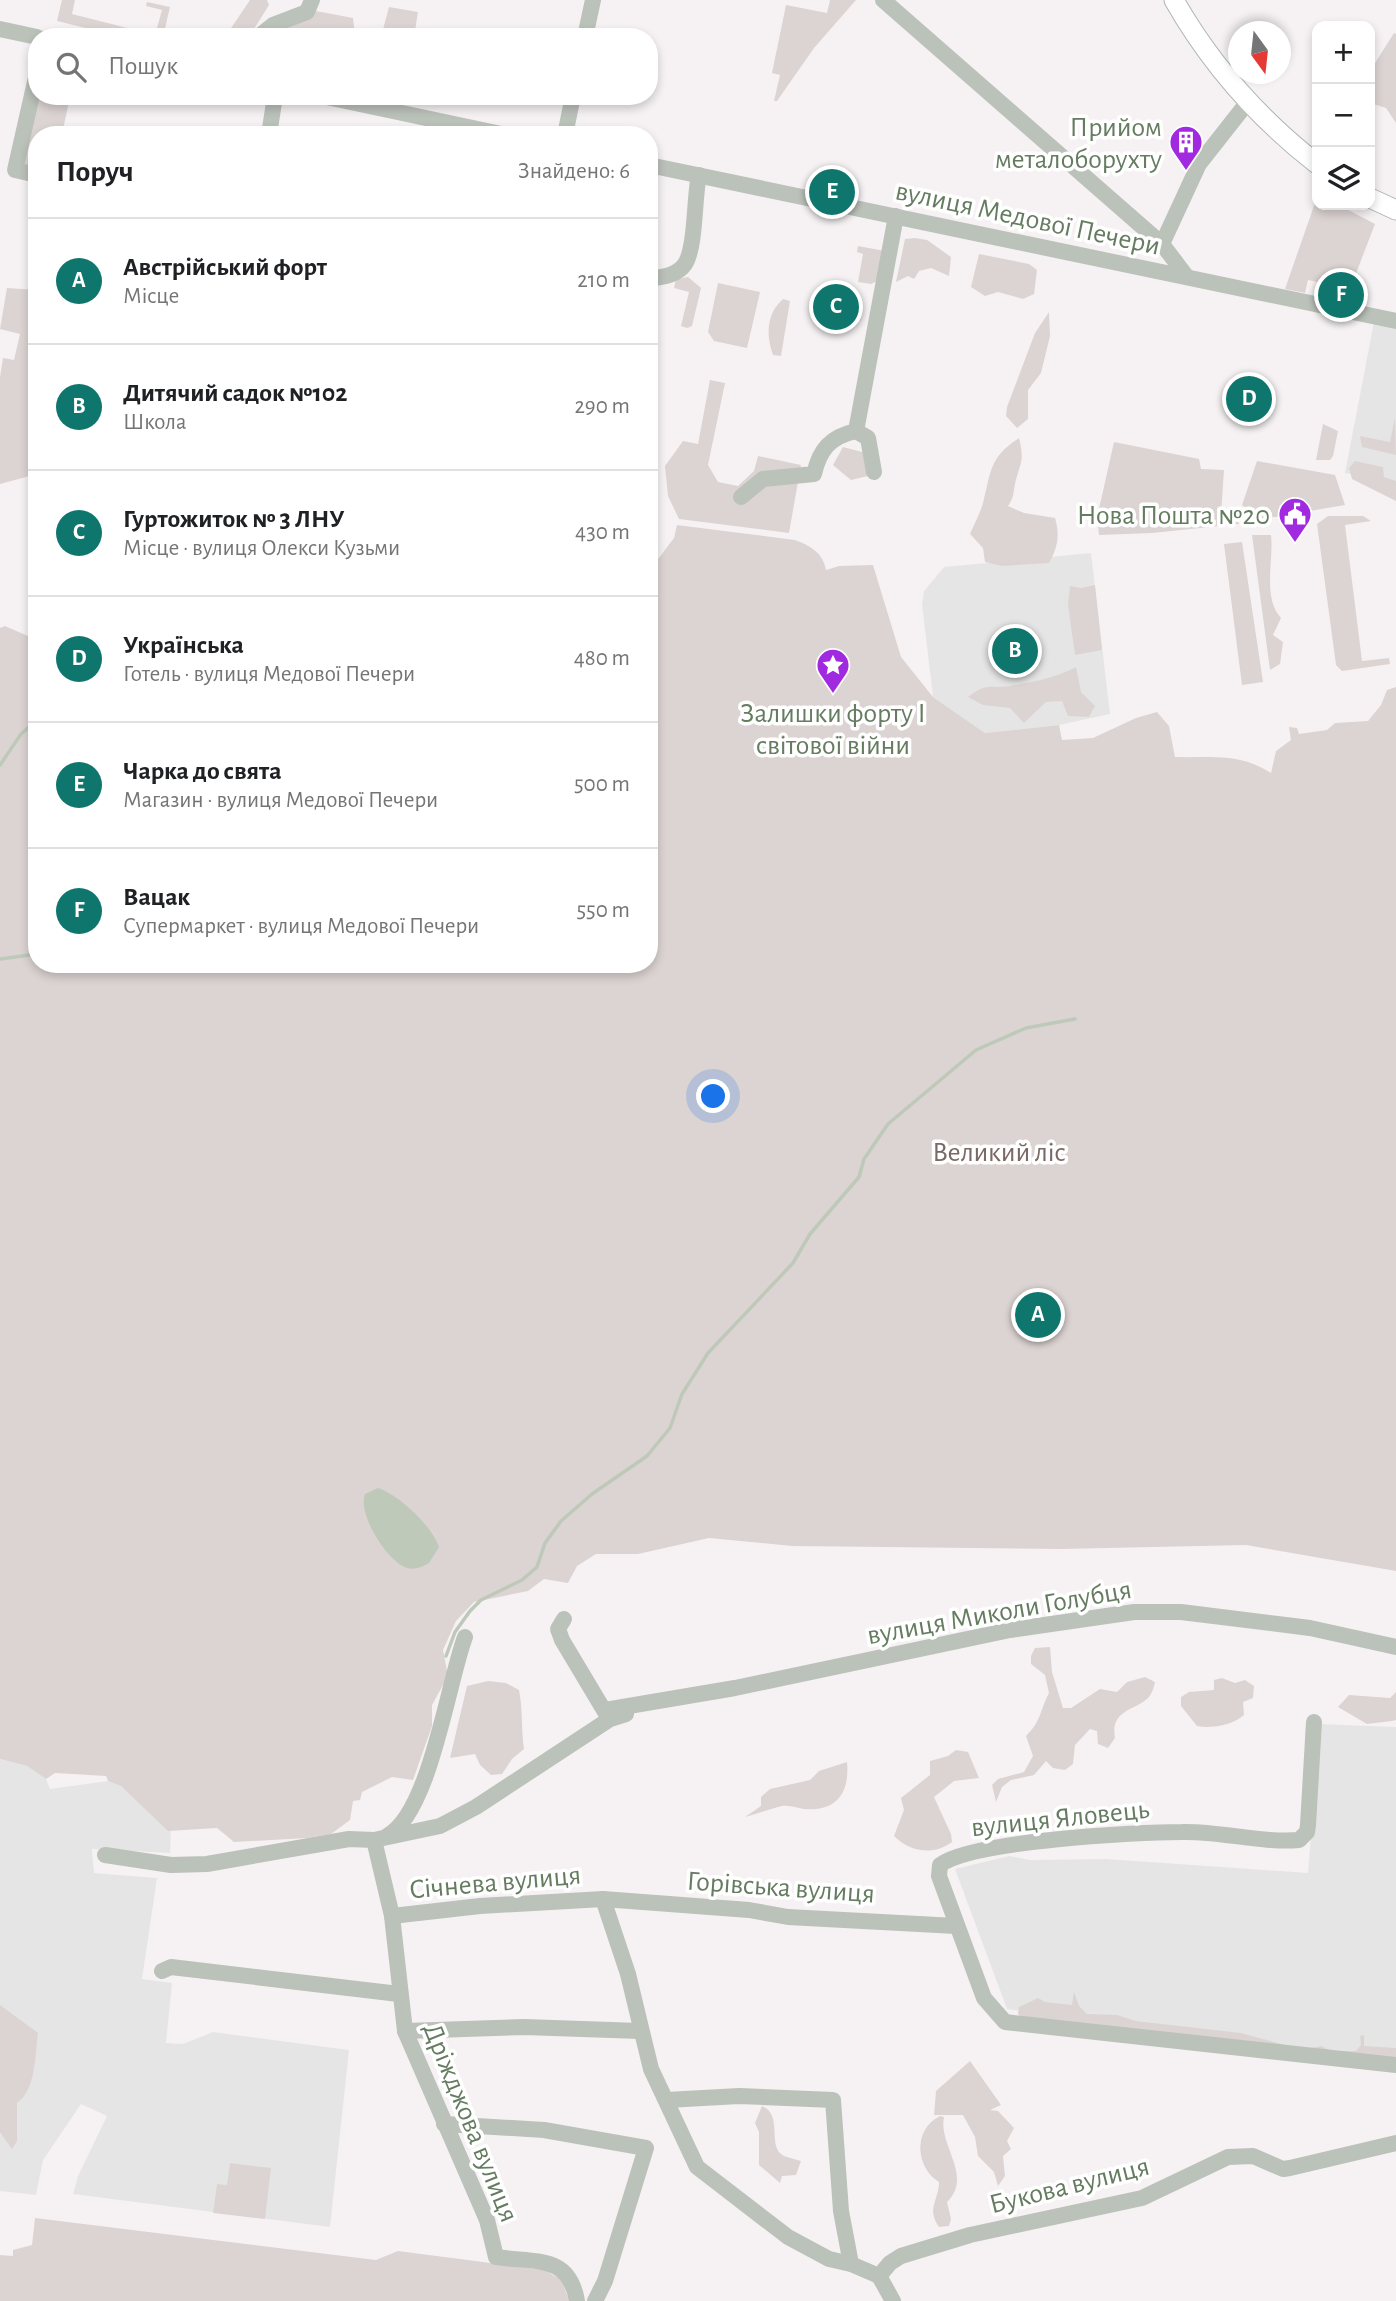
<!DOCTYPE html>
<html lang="uk">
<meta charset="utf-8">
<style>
body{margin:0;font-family:"Alegreya Sans",sans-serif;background:#f2f2f2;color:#202124}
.controls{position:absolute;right:21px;top:21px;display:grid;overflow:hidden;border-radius:14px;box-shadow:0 4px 10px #0003}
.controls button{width:63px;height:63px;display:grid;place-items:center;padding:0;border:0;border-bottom:2px solid #e0e0e0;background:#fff;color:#202124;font:35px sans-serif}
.compass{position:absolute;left:1228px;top:21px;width:63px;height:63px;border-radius:50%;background:#fff;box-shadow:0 4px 10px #0003;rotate:165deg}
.you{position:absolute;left:714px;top:1097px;width:24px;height:24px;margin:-18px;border:5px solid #fff;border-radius:50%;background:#1a73e8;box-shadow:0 0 0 10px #1a73e833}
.badge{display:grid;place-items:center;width:46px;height:46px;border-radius:50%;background:#0f766e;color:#fff;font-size:23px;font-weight:700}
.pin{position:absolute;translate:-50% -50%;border:4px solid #fff;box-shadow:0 2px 7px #0006}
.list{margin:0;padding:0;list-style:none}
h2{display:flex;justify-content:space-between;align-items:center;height:91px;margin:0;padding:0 28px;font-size:30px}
h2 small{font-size:23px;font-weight:400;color:#757577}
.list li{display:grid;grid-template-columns:46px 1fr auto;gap:21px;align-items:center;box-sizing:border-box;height:126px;padding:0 28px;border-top:2px solid #e0e0e0}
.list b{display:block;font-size:26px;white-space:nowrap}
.list p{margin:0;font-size:23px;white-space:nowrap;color:#757577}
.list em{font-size:23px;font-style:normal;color:#757577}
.icon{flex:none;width:38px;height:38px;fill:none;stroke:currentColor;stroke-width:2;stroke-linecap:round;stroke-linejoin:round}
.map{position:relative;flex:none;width:1396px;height:2301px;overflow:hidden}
.search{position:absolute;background:#fff;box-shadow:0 4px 10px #0003;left:28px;top:28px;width:630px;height:77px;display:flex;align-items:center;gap:18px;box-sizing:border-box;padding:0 24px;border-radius:28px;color:#757577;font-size:26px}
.panel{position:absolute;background:#fff;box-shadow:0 4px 10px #0003;left:28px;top:126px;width:630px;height:847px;border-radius:28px}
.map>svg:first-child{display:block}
.built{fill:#e6e5e5}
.green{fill:#dcd4d3}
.water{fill:#bec9ba}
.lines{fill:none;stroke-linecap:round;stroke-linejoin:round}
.stream{stroke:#bec9ba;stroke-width:3.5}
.major-casing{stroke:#afb7ae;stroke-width:21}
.minor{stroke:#bbc2ba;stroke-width:16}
.major{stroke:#fff;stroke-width:19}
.labels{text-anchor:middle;stroke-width:7;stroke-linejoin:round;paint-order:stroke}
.poi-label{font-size:28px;fill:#657c61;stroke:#fff;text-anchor:end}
.street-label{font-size:28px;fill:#657c61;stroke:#fff}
.park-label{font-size:28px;fill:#7a6964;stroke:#fff}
</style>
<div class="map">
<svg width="1396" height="2301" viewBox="0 0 1396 2301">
<rect width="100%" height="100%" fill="#f6f2f4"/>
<!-- built -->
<g class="built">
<polygon points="1374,322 1396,326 1396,482 1345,473"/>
<polygon points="1091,553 1110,714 1059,725 985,733 933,697 922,604 924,591 944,567"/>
<polygon points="1320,1724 1396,1727 1396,2059 1007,2009 955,1869 1009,1856 1030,1860 1106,1859 1308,1873"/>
<polygon points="0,1759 27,1766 46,1779 50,1789 108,1781 142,1792 171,1827 170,1853 92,1849 94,1873 157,1878 142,1979 172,1983 166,2043 183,2044 213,2032 349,2050 330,2227 73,2194 78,2176 107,2116 81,2104 43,2160 36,2195 0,2191"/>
</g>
<!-- green -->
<g class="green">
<polygon points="62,0 75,0 72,14 155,35 162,10 146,6 147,2 170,7 163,37 122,37 57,21"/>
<polygon points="250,0 267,0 269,5 249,37 225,37"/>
<polygon points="830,0 856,0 814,48 777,101 774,101 780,75 772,73 786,5 827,13"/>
<polygon points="389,7 418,12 414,37 381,37"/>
<polygon points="316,11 353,18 355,35 364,37 320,33 319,37 272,34 312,18"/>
<polygon points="1394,33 1396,34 1396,123 1386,108 1370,103 1370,71"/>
<polygon points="37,96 70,96 62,135 37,135 37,169 22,166"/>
<polygon points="1317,197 1317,205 1339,205 1375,224 1350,289 1308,280 1305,293 1285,289"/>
<polygon points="915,238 927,240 951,257 949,276 931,268 919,271 914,279 908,276 896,282 905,239"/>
<polygon points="858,246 885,251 879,280 871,284 858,282 863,254 857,252"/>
<polygon points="979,254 1029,264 1037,270 1034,294 1023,299 998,292 985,296 971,287"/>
<polygon points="688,277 701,288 692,326 687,328 681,326 689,292 674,288 676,279"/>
<polygon points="718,283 760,292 747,348 714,341 708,332"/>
<polygon points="7,288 37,290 37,474 0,484 0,377 3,358 14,360 20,334 0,329"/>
<path d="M783,299L790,301L781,356L773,355C766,335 766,314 783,299Z"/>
<polygon points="1049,312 1050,336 1041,373 1028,390 1028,419 1017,428 1006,416 1007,407 1035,333"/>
<polygon points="710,380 725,383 708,465 718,482 738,486 754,471 758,456 801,465 789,533 679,519 668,496 665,466 683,441 698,444"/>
<polygon points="1395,418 1396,455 1362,447 1360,436 1390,442"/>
<polygon points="1323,424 1338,431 1333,456 1330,460 1316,460"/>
<path d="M1019,438C1025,462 1020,462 1015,484C1013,494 1014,497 1008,506L1024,513L1055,518C1060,535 1058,547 1049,563L1002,566L985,562L983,548L970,534C974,524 980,514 983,503C991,472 989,457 1019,438Z"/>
<polygon points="1114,442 1199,459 1201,469 1224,470 1221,514 1235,515 1239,524 1152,533 1099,535 1097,518"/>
<polygon points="843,447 866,453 868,476 851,480 833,465"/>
<polygon points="1257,461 1335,475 1345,505 1262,519 1242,505"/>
<polygon points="1355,461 1383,467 1384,477 1396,481 1396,501 1352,479 1349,468"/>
<polygon points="1328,516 1363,516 1371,521 1345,525 1362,661 1389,658 1390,664 1342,671 1336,665 1317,524"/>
<path d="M677,525L795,540C811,546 823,553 826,570L839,566L873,565L901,657L933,697L985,733L1059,725L1062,740L1093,738L1136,718L1157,712L1169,726L1175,757C1213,758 1240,753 1271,773L1276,751L1291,740L1289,727L1297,728L1299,734L1327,730L1335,723L1368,721L1381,705L1387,690L1396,687V1571L1246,1545L1061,1549L792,1546L709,1538L638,1554H596L577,1566L568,1583L544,1579L528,1591L474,1602L456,1621L443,1650L448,1676L432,1705V1726L413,1780L392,1777L362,1792L360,1800L353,1801L350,1820L331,1834L307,1838L234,1842L217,1828L168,1831L121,1786L108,1781L106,1776L55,1773L46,1779L27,1766L0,1759V628L5,626L37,640V964H649V571L674,538Z"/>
<path d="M1252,535H1271C1274,560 1262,597 1281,618L1273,635L1283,642L1280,664L1270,670Z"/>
<polygon points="1242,542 1263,682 1242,685 1224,544"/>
<polygon points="1095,585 1102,650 1075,655 1068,605 1070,586 1081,588"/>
<path d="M1076,667L1081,692L1095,706L1089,717L1068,716L1062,701L1046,702L1024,723L1010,708L983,705L968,697C988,682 989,689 1010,686C1033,682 1056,678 1076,667Z"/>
<path d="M1050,1647L1052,1672L1063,1708H1071L1100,1689L1117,1692L1127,1682L1145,1677L1155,1682C1154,1687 1152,1694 1148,1698C1134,1711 1110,1710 1115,1738L1108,1748L1098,1744L1097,1731L1090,1729L1075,1745L1073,1764L1065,1770L1053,1768L1046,1761L1034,1775L1011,1780L1002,1787L996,1802L992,1785L998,1779L1024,1772L1033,1756L1026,1736C1042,1720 1039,1712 1049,1693L1045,1675L1031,1664V1656L1035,1648Z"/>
<path d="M1222,1678L1235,1683L1245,1680L1254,1686L1253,1698L1243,1702L1244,1715C1233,1725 1211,1729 1197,1726L1181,1706V1697L1189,1692L1214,1690V1680Z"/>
<path d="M488,1681L506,1683L519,1690C523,1710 521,1729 524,1749L512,1759L502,1774L491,1775L480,1765L475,1754L450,1758L467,1686Z"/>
<polygon points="1396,1692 1396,1720 1392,1721 1367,1724 1338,1707 1349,1695 1390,1698"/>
<path d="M956,1750L968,1752L979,1778L954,1781L934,1797L951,1834L952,1842C933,1856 910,1852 894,1836L904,1810L901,1798L930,1775V1761L948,1756Z"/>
<path d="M847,1762C850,1792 837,1812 804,1809C796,1808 791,1805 782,1806C770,1809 757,1814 745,1817L761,1806V1797L770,1789L810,1780L819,1771Z"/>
<polygon points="1074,1992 1079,2006 1087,2014 1117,2015 1136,2021 1241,2033 1303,2050 1321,2046 1331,2051 1356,2051 1361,2045 1360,2036 1364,2035 1364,2046 1396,2048 1396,2063 1023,2019 1018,2014 1019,2007 1038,1998 1045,2002 1072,2005"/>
<path d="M0,2005L38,2033C35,2055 36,2090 17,2103V2141L12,2149L0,2132Z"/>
<polygon points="970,2061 1001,2105 990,2110 998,2111 1014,2128 1007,2141 1011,2149 1003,2156 1005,2176 998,2186 994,2172 978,2156 975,2137 963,2115 934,2115 936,2091"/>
<path d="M762,2106C784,2115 766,2147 784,2156C789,2158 795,2159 801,2161L796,2175L782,2176L780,2183L759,2165V2132L755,2123Z"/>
<path d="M940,2116L944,2117C938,2145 974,2177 947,2202L951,2219L949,2226L939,2227C926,2208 939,2200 939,2182C916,2168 912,2130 940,2116Z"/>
<polygon points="230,2163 271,2168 265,2219 213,2213 217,2184 227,2185"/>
<polygon points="35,2218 376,2260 398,2251 544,2270 562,2280 569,2301 0,2301 0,2255 13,2256 13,2250 32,2245"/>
</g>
<!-- water -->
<path class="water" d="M378,1488C399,1495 432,1526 439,1547L429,1563C421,1567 416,1570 407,1568C387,1562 357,1513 365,1494Z"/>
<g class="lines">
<!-- stream -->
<g class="stream">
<polyline points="0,765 21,734 37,720"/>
<polyline points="0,959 37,954"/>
<polyline points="446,1656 455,1632 470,1611 481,1600 522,1580 537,1567 545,1543 561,1521 592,1494 647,1456 670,1428 682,1394 708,1353 793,1263 810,1234 859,1177 864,1159 888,1124 976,1050 1026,1028 1075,1019"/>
</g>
<defs>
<g id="major">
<path d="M1174,0C1211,65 1258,118 1317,164"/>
<polyline points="1370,198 1396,210"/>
</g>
</defs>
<!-- major casing -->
<use href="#major" class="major-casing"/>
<!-- minor -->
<g class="minor">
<polyline points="883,0 1162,244 1187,277"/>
<polyline points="0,29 37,37"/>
<polyline points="258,37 273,25 307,12 312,0"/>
<polyline points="585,37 593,0"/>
<polyline points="37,73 15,170 37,175"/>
<polyline points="322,96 506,135"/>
<polyline points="269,135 275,96"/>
<polyline points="565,135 573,96"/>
<polyline points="649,165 1396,321"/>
<polyline points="1162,244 1199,164 1247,103"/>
<path d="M649,279C661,277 677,276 685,264C696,247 694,197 699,175"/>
<polyline points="874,472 868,438 856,431 896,216"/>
<path d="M741,497L763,479L814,474C820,449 830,437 856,431"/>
<polyline points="564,1619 558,1629 562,1640 608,1717"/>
<polyline points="605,1710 735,1688 1010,1630 1134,1612 1181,1612 1310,1628 1396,1647"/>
<path d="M1314,1722L1308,1825L1307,1832L1299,1840C1260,1843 1220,1831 1182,1832C1136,1832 971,1841 940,1865L939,1876L984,1998L1005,2022L1396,2065"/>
<path d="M387,1836C430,1813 448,1682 465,1637"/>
<path d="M374,1840L392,1916L405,2031L487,2220L496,2257C536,2263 569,2254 577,2301"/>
<polyline points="105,1855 171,1865 207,1864 349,1839 374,1840 440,1826 476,1807 610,1719 626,1714"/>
<polyline points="603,1899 628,1974 651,2069 697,2167 788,2237 829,2259 851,2264 879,2276 890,2263 901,2256 970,2235 1142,2198 1228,2157 1253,2156 1283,2169 1290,2168 1396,2143"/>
<polyline points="392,1916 480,1906 603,1899 749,1910 788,1917 956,1926"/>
<polyline points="162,1971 171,1967 399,1994"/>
<polyline points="405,2031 524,2027 640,2031"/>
<polyline points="667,2100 739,2096 833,2100 841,2211 851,2264"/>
<polyline points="444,2124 544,2130 646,2148 605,2281 595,2301"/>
<polyline points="879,2276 893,2301"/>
</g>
<!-- major -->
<use href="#major" class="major"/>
</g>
<!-- icons -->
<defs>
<symbol id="building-pin" viewBox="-11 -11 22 30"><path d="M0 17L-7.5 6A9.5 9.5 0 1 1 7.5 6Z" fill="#a129df" stroke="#fff"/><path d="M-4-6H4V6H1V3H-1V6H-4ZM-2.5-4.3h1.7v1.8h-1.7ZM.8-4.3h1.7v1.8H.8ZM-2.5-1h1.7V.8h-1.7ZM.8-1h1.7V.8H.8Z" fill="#fff"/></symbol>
<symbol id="civic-pin" viewBox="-11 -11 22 30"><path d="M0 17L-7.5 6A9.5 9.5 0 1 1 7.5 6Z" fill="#a129df" stroke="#fff"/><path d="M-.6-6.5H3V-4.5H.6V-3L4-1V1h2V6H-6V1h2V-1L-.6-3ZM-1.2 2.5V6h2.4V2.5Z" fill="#fff"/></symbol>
<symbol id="sight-pin" viewBox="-11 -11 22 30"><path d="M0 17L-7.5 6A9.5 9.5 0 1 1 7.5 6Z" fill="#a129df" stroke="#fff"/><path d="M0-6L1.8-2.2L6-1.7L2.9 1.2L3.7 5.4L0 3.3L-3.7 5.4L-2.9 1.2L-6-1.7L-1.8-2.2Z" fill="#fff"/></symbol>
</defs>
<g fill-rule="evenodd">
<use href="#building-pin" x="1167" y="123" width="38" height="52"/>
<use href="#civic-pin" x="1276" y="495" width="38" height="52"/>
<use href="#sight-pin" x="814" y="646" width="38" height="52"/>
</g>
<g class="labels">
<!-- poi labels -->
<g class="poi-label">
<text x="1162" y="136">Прийом<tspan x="1162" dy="32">металоборухту</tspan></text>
<text x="1270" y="524">Нова Пошта №20</text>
<text x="833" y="722" text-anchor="middle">Залишки форту І<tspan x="833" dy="32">світової війни</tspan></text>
</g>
<!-- street labels -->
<g class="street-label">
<text transform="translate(1028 217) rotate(12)" y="10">вулиця Медової Печери</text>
<text transform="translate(999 1611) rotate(-10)" y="10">вулиця Миколи Голубця</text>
<text transform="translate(1060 1817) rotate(-6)" y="10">вулиця Яловець</text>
<text transform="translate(495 1881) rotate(-5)" y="10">Січнева вулиця</text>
<text transform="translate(781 1886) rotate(4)" y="10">Горівська вулиця</text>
<text transform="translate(472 2122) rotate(68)" y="10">Дріжджова вулиця</text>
<text transform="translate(1069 2184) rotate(-14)" y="10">Букова вулиця</text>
</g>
<!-- park labels -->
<g class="park-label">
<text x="999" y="1161">Великий ліс</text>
</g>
</g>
</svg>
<div class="controls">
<button>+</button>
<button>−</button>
<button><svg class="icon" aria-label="layers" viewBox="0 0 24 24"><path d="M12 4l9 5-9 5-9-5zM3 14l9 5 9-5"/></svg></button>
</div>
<svg class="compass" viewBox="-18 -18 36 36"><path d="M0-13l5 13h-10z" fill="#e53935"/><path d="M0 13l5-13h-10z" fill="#757577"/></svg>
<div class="you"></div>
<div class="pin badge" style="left:1038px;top:1315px">A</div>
<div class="pin badge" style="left:1015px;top:651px">B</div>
<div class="pin badge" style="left:836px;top:307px">C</div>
<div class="pin badge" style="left:1249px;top:399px">D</div>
<div class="pin badge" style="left:832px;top:192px">E</div>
<div class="pin badge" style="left:1341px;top:295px">F</div>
<div class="search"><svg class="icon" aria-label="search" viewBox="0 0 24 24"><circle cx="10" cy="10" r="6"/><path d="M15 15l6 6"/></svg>Пошук</div>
<section class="panel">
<h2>Поруч<small>Знайдено: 6</small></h2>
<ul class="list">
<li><span class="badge">A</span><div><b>Австрійський форт</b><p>Місце</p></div><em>210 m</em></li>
<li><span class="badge">B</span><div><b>Дитячий садок №102</b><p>Школа</p></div><em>290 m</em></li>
<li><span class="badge">C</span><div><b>Гуртожиток № 3 ЛНУ</b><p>Місце · вулиця Олекси Кузьми</p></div><em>430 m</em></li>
<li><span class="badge">D</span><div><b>Українська</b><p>Готель · вулиця Медової Печери</p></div><em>480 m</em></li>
<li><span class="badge">E</span><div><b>Чарка до свята</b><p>Магазин · вулиця Медової Печери</p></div><em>500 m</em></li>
<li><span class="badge">F</span><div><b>Вацак</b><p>Супермаркет · вулиця Медової Печери</p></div><em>550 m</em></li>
</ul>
</section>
</div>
